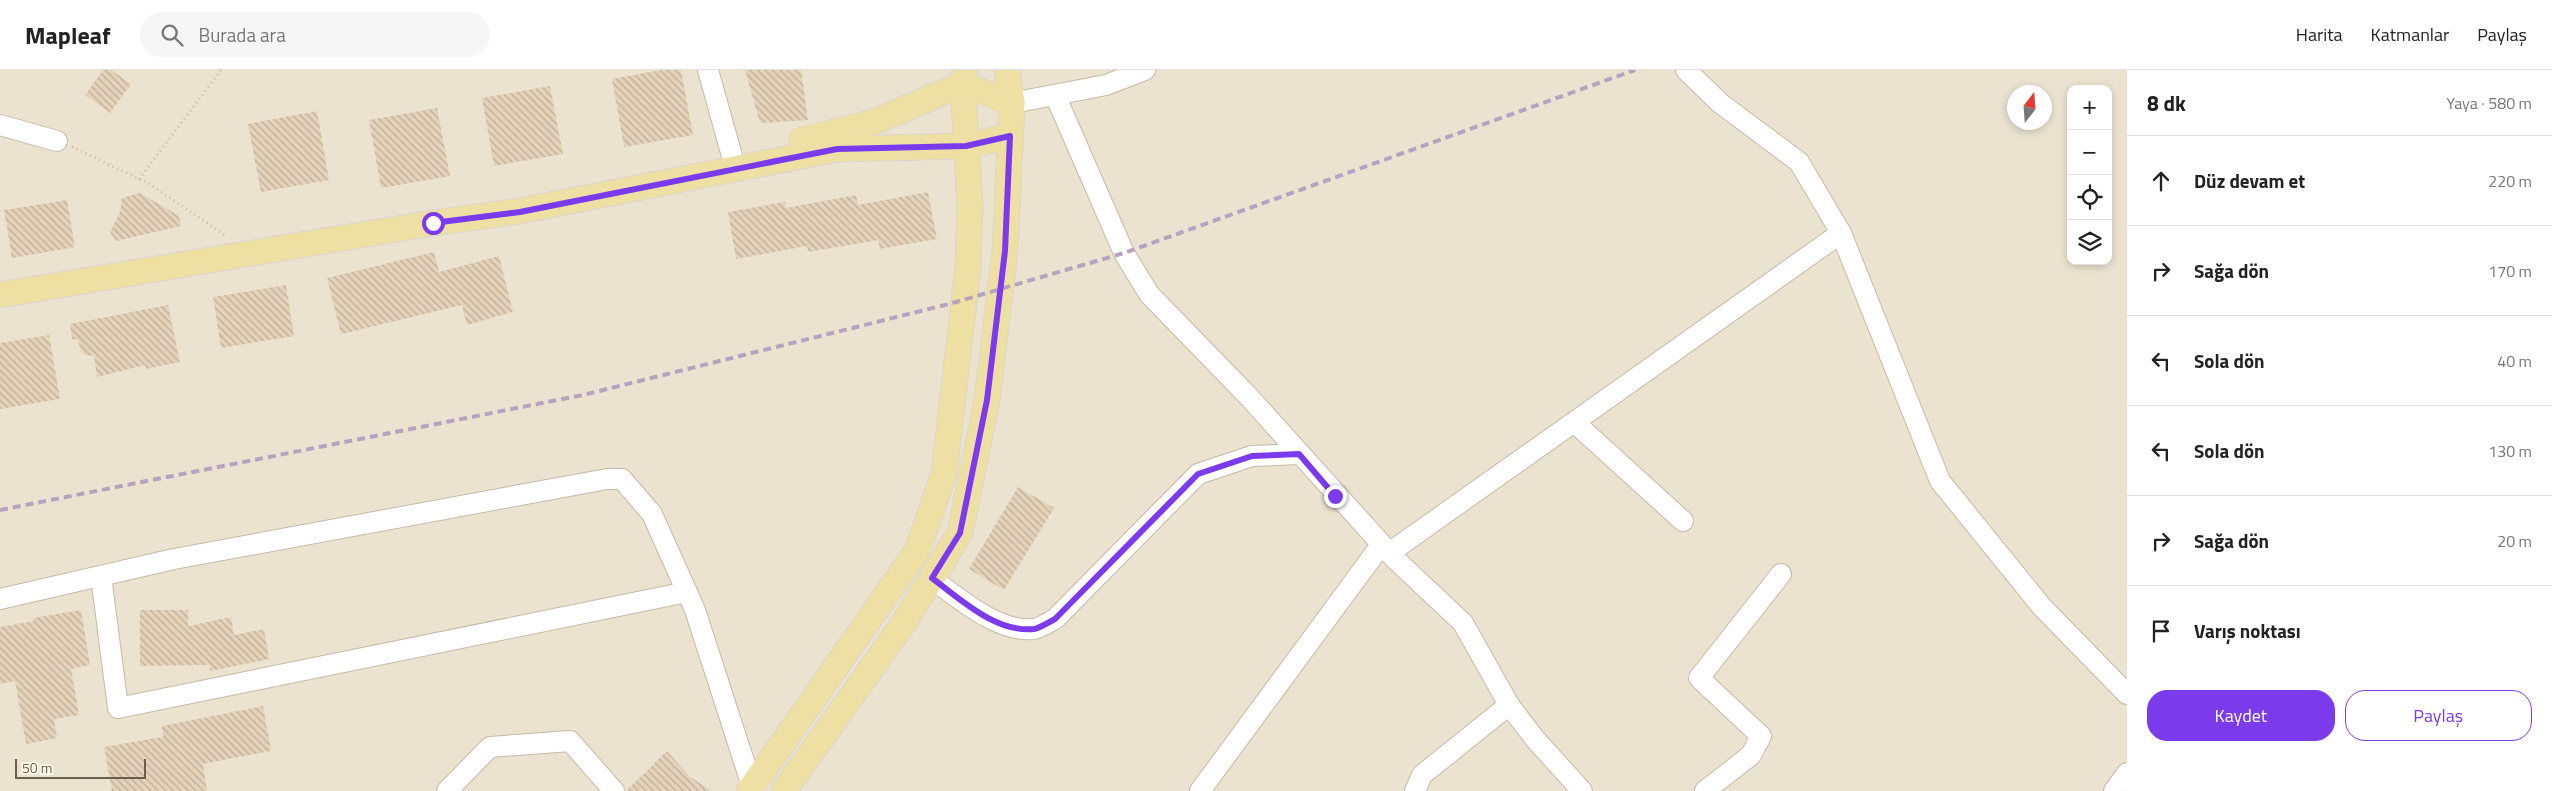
<!DOCTYPE html>
<html lang="tr">
<meta charset="utf-8">
<style>
body{margin:0;font-family:"Titillium Web",sans-serif;background:#f6f6f6;color:#222}
.controls{position:absolute;right:15px;top:15px;display:grid;overflow:hidden;border-radius:10px;box-shadow:0 2px 8px #0003}
.controls button{width:45px;height:45px;display:grid;place-items:center;padding:0;border:0;border-bottom:1px solid #e0e0e0;background:#fff;color:#222;font:25px sans-serif}
.compass{position:absolute;left:2007px;top:15px;width:45px;height:45px;border-radius:50%;background:#fff;box-shadow:0 2px 8px #0003;rotate:17deg}
.scale{position:absolute;left:15px;bottom:12px;width:131px;box-sizing:border-box;padding-left:5px;border:2px solid #6c5d4c;border-top:0;font-size:14px;line-height:18px;white-space:nowrap;color:#6c5d4c;-webkit-text-stroke:4px #fcf7e7;paint-order:stroke}
.stop{position:absolute;width:15px;height:15px;margin:-11px;border:4px solid #7c3aed;border-radius:50%;background:#fff}
.stop.end{background:#7c3aed;border-color:#fff;box-shadow:0 1px 5px #0008}
.list{margin:0;padding:0;list-style:none}
h2{display:flex;justify-content:space-between;align-items:center;height:65px;margin:0;padding:0 20px;font-size:21px}
h2 small{font-size:16px;font-weight:400;color:#767676}
.list li{display:grid;grid-template-columns:32px 1fr auto;gap:15px;align-items:center;box-sizing:border-box;height:90px;padding:0 20px;border-top:1px solid #e0e0e0}
.list b{display:block;font-size:19px;white-space:nowrap}
.list em{font-size:16px;font-style:normal;color:#767676}
.actions{display:flex;gap:10px;padding:15px 20px}
.actions a{flex:1;padding:11px 0;border:1px solid #7c3aed;border-radius:20px;text-align:center;font-size:18px;color:#7c3aed}
.actions .main{background:#7c3aed;color:#fff}
.icon{flex:none;width:28px;height:28px;fill:none;stroke:currentColor;stroke-width:2;stroke-linecap:round;stroke-linejoin:round}
.map{position:relative;flex:none;width:2127px;height:721px;overflow:hidden}
header{display:flex;align-items:center;gap:30px;box-sizing:border-box;height:70px;padding:0 25px;background:#fff;border-bottom:1px solid #e0e0e0}
header strong{font-size:24px}
nav{display:flex;gap:28px;margin-inline-start:auto;font-size:18px}
.search{width:350px;height:45px;background:#f6f6f6;display:flex;align-items:center;gap:12px;box-sizing:border-box;padding:0 18px;border-radius:28px;color:#767676;font-size:19px}
main{display:flex}
aside{flex:1;background:#fff}
.map>svg:first-child{display:block}
.residential{fill:#ebe3d0;fill-rule:evenodd}
.building{fill:url(#building-back-hatch)}
.lines{fill:none;stroke-linecap:round;stroke-linejoin:round}
.minor-casing{stroke:#c5baa8;stroke-width:22}
.major-casing{stroke:#d9d5d0;stroke-width:27}
.path{stroke:#cdbaa2;stroke-width:3;stroke-dasharray:1 4;stroke-linecap:butt}
.minor{stroke:#fff;stroke-width:20}
.major{stroke:#eee0a3;stroke-width:25}
.rail{stroke:#b7a3bf;stroke-width:4;stroke-dasharray:8 5;stroke-linecap:butt}
.route{stroke:#7c3aed;stroke-width:6}
</style>
<header>
<strong>Mapleaf</strong>
<div class="search"><svg class="icon" aria-label="search" viewBox="0 0 24 24"><circle cx="10" cy="10" r="6"/><path d="M15 15l6 6"/></svg>Burada ara</div>
<nav><a>Harita</a><a>Katmanlar</a><a>Paylaş</a></nav>
</header>
<main>
<div class="map">
<svg width="2127" height="721" viewBox="0 0 2127 721">
<defs>
<pattern id="building-back-hatch" width="6" height="6" patternUnits="userSpaceOnUse" patternTransform="scale(1.25)"><rect width="6" height="6" fill="#e4d2b9"/><path d="M-1 5l2 2M0 0l6 6M5-1l2 2" fill="none" stroke="#bdae99"/></pattern>
</defs>
<rect width="100%" height="100%" fill="#f8f3e2"/>
<!-- residential -->
<path class="residential" d="M0,0H2127V721H0ZM2071,19H2108V191H2071ZM2014,22H2044V52H2014Z"/>
<!-- building -->
<g class="building">
<polygon points="103,0 111,0 131,14 110,43 85,25"/>
<polygon points="661,0 681,0 693,65 624,77 612,9"/>
<polygon points="745,0 801,0 808,50 760,53"/>
<polygon points="550,16 563,84 494,96 482,28"/>
<polygon points="437,38 450,106 381,118 369,50"/>
<polygon points="317,41 329,110 261,122 248,54"/>
<polygon points="928,122 937,169 880,179 878,170 808,182 807,176 736,189 728,142 785,132 786,138 856,125 858,135"/>
<polygon points="140,123 179,146 181,156 116,171 110,162 120,142 122,128"/>
<polygon points="67,130 75,177 12,188 4,140"/>
<polygon points="434,182 439,202 499,186 513,242 467,255 462,235 341,264 327,208"/>
<polygon points="286,215 294,266 221,278 213,227"/>
<polygon points="168,235 180,292 146,299 145,295 97,307 94,286 85,285 81,281 78,270 72,269 70,254"/>
<polygon points="49,265 60,329 0,339 0,273"/>
<polygon points="1018,417 1054,438 1004,520 969,499"/>
<polygon points="81,540 90,595 71,599 79,645 54,649 57,668 26,674 15,611 0,614 0,557 34,551 33,548"/>
<polygon points="140,540 188,540 188,556 231,547 234,565 264,559 269,589 210,601 209,595 140,596"/>
<polygon points="263,636 271,681 203,694 207,721 112,721 104,677 163,667 162,656"/>
<polygon points="667,681 690,707 712,721 626,721"/>
</g>
<g class="lines">
<defs>
<g id="minor">
<polyline points="708,0 732,86"/>
<polyline points="1686,0 1720,33 1799,92 1841,163 1940,411 2042,537 2127,624"/>
<polyline points="1055,25 1124,183 1149,224 1249,327 1395,489 1463,553 1509,635 1535,669 1582,721"/>
<polyline points="1012,33 1106,15 1145,0"/>
<polyline points="0,55 57,71"/>
<polyline points="1574,352 1683,451"/>
<polyline points="1389,483 1841,163"/>
<polyline points="101,506 118,638 687,522"/>
<path d="M931,508C959,528 998,563 1034,559C1040,558 1049,552 1055,549L1198,404L1252,386L1299,384"/>
<polyline points="0,529 174,489 607,409 622,409 652,444 695,540 752,716"/>
<polyline points="447,721 490,677 570,671 614,721"/>
<polyline points="1200,721 1381,475"/>
<polyline points="1415,721 1422,705 1509,635"/>
<polyline points="1705,721 1751,685 1761,666 1699,608 1781,504"/>
<polyline points="2114,721 2127,703"/>
</g>
<g id="major">
<polyline points="802,70 874,52 963,14 1012,33"/>
<polyline points="0,225 433,153 519,141 837,79 966,76 1010,66"/>
<polyline points="749,721 917,481 944,404 968,197 970,135 963,14 965,0"/>
<polyline points="784,721 901,557 960,463 987,330 1005,181 1012,33 1007,0"/>
</g>
</defs>
<!-- minor casing -->
<use href="#minor" class="minor-casing"/>
<!-- major casing -->
<use href="#major" class="major-casing"/>
<!-- path -->
<g class="path">
<polyline points="72,77 148,113 226,166"/>
<polyline points="139,109 221,0"/>
</g>
<!-- minor -->
<use href="#minor" class="minor"/>
<!-- major -->
<use href="#major" class="major"/>
<!-- rail -->
<polyline class="rail" points="0,440 583,325 949,234 1124,183 1635,0"/>
</g>
<g class="lines">
<!-- route -->
<path class="route" d="M433,153L520,142L837,79L966,76L1010,66L1005,181L987,330L960,463L932,508C960,529 996,563 1034,559C1040,558 1049,552 1055,549L1198,404L1252,386L1299,384L1335,426"/>
</g>
</svg>
<div class="controls">
<button>+</button>
<button>−</button>
<button><svg class="icon" aria-label="locate" viewBox="0 0 24 24"><circle cx="12" cy="12" r="6"/><path d="M12 2v4M12 18v4M2 12h4M18 12h4"/></svg></button>
<button><svg class="icon" aria-label="layers" viewBox="0 0 24 24"><path d="M12 4l9 5-9 5-9-5zM3 14l9 5 9-5"/></svg></button>
</div>
<svg class="compass" viewBox="-18 -18 36 36"><path d="M0-13l5 13h-10z" fill="#e53935"/><path d="M0 13l5-13h-10z" fill="#767676"/></svg>
<div class="scale">50 m</div>
<div class="stop" style="left:433px;top:153px"></div>
<div class="stop end" style="left:1335px;top:426px"></div>
</div>
<aside>
<h2>8 dk<small>Yaya · 580 m</small></h2>
<ul class="list">
<li><svg class="icon" aria-label="ahead" viewBox="0 0 24 24"><path d="M12 20V5M6 11l6-6 6 6"/></svg><div><b>Düz devam et</b></div><em>220 m</em></li>
<li><svg class="icon" aria-label="right" viewBox="0 0 24 24"><path d="M7 20v-9h11M14 6l5 5-5 5"/></svg><div><b>Sağa dön</b></div><em>170 m</em></li>
<li><svg class="icon" aria-label="left" viewBox="0 0 24 24"><path d="M17 20v-9H6M10 6l-5 5 5 5"/></svg><div><b>Sola dön</b></div><em>40 m</em></li>
<li><svg class="icon" aria-label="left" viewBox="0 0 24 24"><path d="M17 20v-9H6M10 6l-5 5 5 5"/></svg><div><b>Sola dön</b></div><em>130 m</em></li>
<li><svg class="icon" aria-label="right" viewBox="0 0 24 24"><path d="M7 20v-9h11M14 6l5 5-5 5"/></svg><div><b>Sağa dön</b></div><em>20 m</em></li>
<li><svg class="icon" aria-label="arrive" viewBox="0 0 24 24"><path d="M6 21V4h12l-3 4 3 4H6"/></svg><div><b>Varış noktası</b></div></li>
</ul>
<div class="actions"><a class="main">Kaydet</a><a>Paylaş</a></div>
</aside>
</main>
